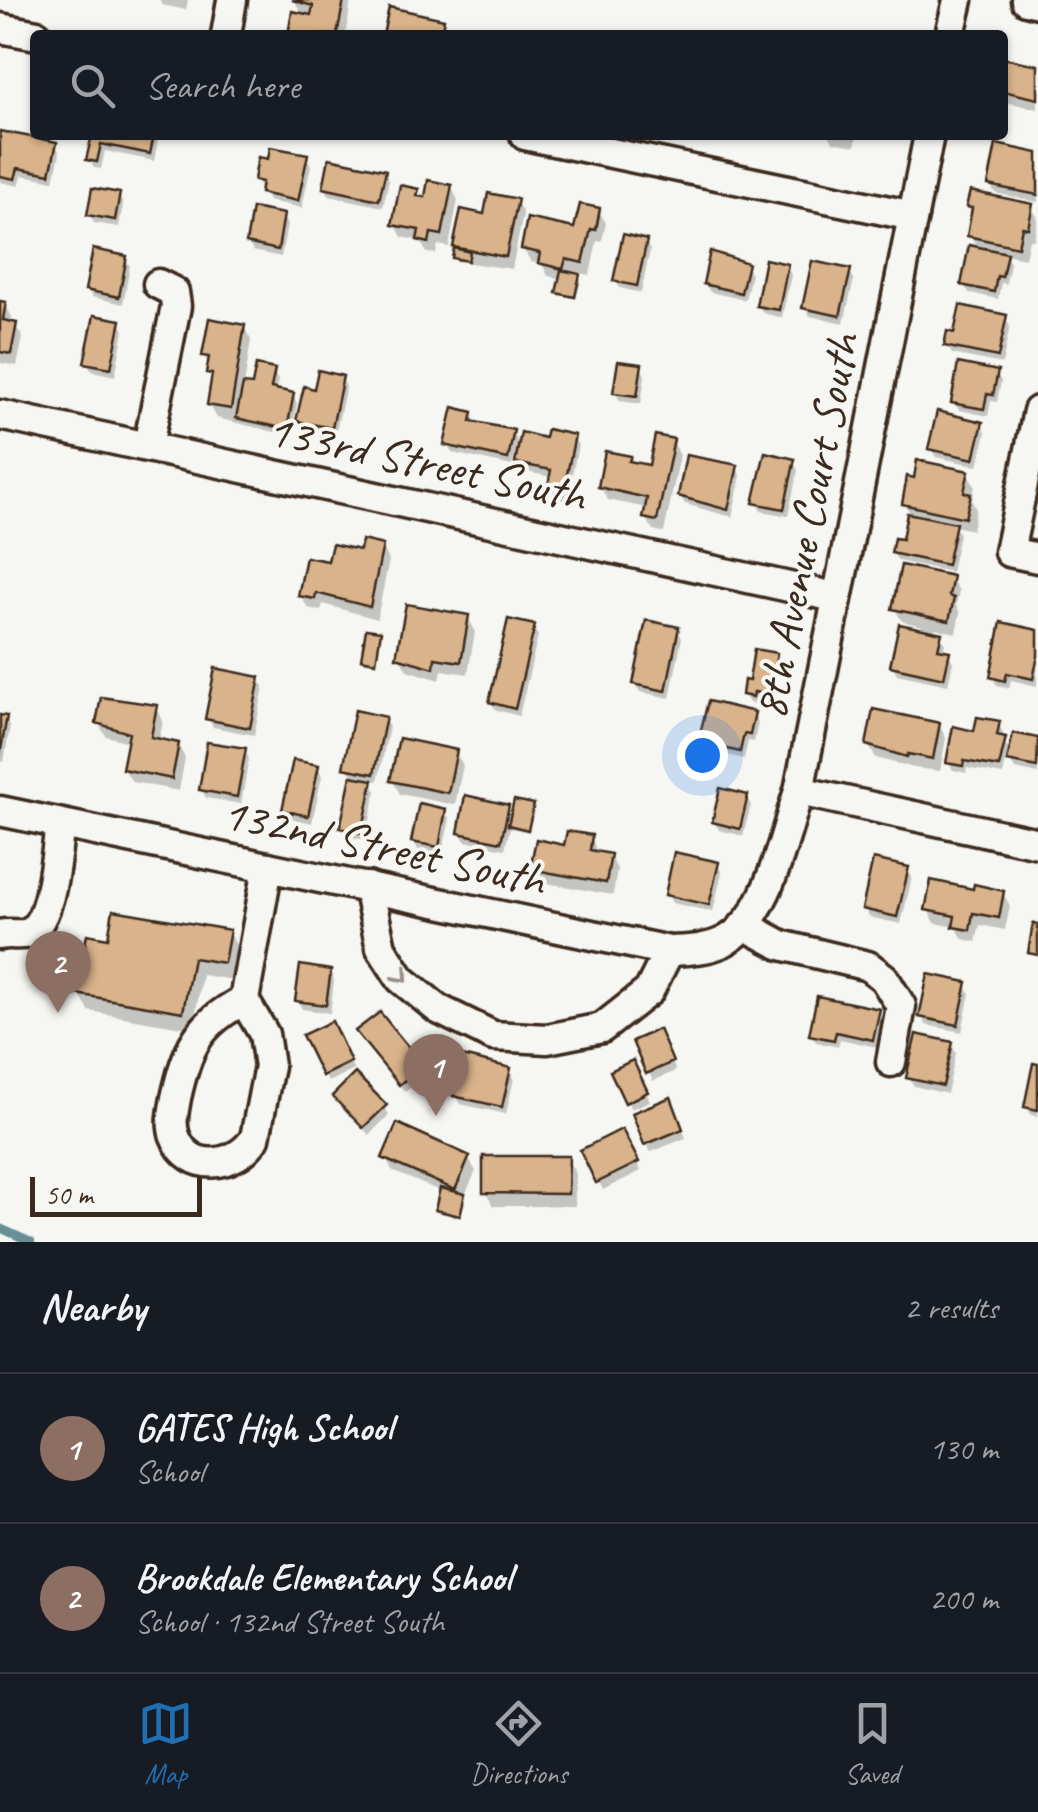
<!DOCTYPE html>
<meta charset="utf-8">
<style>
body{margin:0;font-family:Caveat,sans-serif;background:#242831;color:#f1f3f6}
.scale{position:absolute;left:30px;bottom:25px;width:172px;box-sizing:border-box;padding-left:10px;border:5px solid #3b2a1e;border-top:0;font-size:28px;line-height:35px;white-space:nowrap;color:#3b2a1e;-webkit-text-stroke:8px #f6f6f2;paint-order:stroke}
.you{position:absolute;left:702px;top:755px;width:35px;height:35px;margin:-25px;border:8px solid #fff;border-radius:50%;background:#1a73e8;box-shadow:0 0 0 15px #1a73e833}
.badge{display:grid;place-items:center;width:65px;height:65px;border-radius:50%;background:#1f6fb2;color:#fff;font-size:32px;font-weight:700}
.pin{position:absolute;translate:-50% -82px;filter:drop-shadow(0 2px 5px #0008)}
.pin::after{content:'';position:absolute;top:52px;width:35px;height:30px;background:inherit;clip-path:polygon(0 0,100% 0,50% 100%)}
.list{margin:0;padding:0;list-style:none}
h2{display:flex;justify-content:space-between;align-items:center;height:130px;margin:0;padding:0 40px;font-size:42px}
h2 small{font-size:32px;font-weight:400;color:#9ea1a6}
.list li{display:grid;grid-template-columns:65px 1fr auto;gap:30px;align-items:center;box-sizing:border-box;height:150px;padding:0 40px;border-top:2px solid #363941}
.list b{display:block;font-size:38px;white-space:nowrap}
.list p{margin:0;font-size:32px;white-space:nowrap;color:#9ea1a6}
.list em{font-size:32px;font-style:normal;color:#9ea1a6}
.icon{flex:none;width:55px;height:55px;fill:none;stroke:currentColor;stroke-width:2;stroke-linecap:round;stroke-linejoin:round}
.map{position:relative;flex:none;width:1038px;height:1242px;overflow:hidden}
.search{position:absolute;background:#171b24;box-shadow:0 2px 8px #0004;left:30px;right:30px;top:30px;height:110px;display:flex;align-items:center;gap:25px;box-sizing:border-box;padding:0 35px;border-radius:10px;color:#9ea1a6;font-size:38px}
.sheet{height:430px;background:#171b24}
nav{display:flex;justify-content:space-around;align-items:center;box-sizing:border-box;height:140px;border-top:2px solid #363941;background:#171b24;font-size:28px;color:#9ea1a6}
nav a{display:grid;justify-items:center;gap:5px}
nav .on{color:#1f6fb2}
.map>svg:first-child{display:block}
.shadow{fill:#0003}
.lines{fill:none;stroke-linecap:round;stroke-linejoin:round}
.stream{stroke:#688e96;stroke-width:8}
.building{fill:#d9b38b;stroke:#3b2a1e;stroke-width:2.5}
.minor-casing{stroke:#3b2a1e;stroke-width:35}
.minor{stroke:#f6f6f2;stroke-width:28}
.oneway{stroke:#989088}
.labels{text-anchor:middle;stroke-width:8;stroke-linejoin:round;paint-order:stroke}
.street-label{font-size:48px;fill:#3b2a1e;stroke:#f6f6f2}
</style>
<div class="map">
<svg width="1038" height="1242" viewBox="0 0 1038 1242">
<rect width="100%" height="100%" fill="#f6f6f2"/>
<filter id="ink" filterUnits="userSpaceOnUse"><feTurbulence type="fractalNoise" baseFrequency=".01" numOctaves="2"/><feDisplacementMap in="SourceGraphic" scale="20" xChannelSelector="R" yChannelSelector="G"/><feConvolveMatrix kernelMatrix="1 2 1 2 8 2 1 2 1" color-interpolation-filters="sRGB"/></filter>
<g filter="url(#ink)">
<!-- shadow -->
<g class="shadow">
<polygon points="159,0 188,0 186,10 162,5"/>
<polygon points="294,0 351,0 346,35 290,35 302,15"/>
<polygon points="443,22 450,35 386,35"/>
<polygon points="1003,60 1038,67 1038,109 1005,102"/>
<polygon points="94,135 159,135 154,161 105,151 101,169 94,168 89,159"/>
<polygon points="829,135 857,135 855,146 833,142"/>
<polygon points="0,144 56,145 60,153 54,181 22,175 19,186 0,182"/>
<polygon points="1038,155 1038,202 995,193 990,184"/>
<polygon points="306,157 311,165 302,208 268,201 256,180"/>
<polygon points="384,172 389,180 383,207 330,196 325,188"/>
<polygon points="451,187 458,200 449,247 438,245 436,254 427,253 420,241 402,237 395,224 417,191 422,200"/>
<polygon points="119,196 123,204 119,227 94,223 90,215"/>
<polygon points="516,201 523,214 512,269 456,261 456,246 486,217"/>
<polygon points="1031,206 1038,218 1034,240 1029,239 1025,258 1005,254 1010,263 1006,284 1001,283 998,299 969,293 964,285 978,249 969,235 974,215 969,207"/>
<polygon points="598,210 606,223 602,241 597,241 590,275 576,272 581,280 576,299 561,295 562,279 548,276 542,264 531,262 523,249 576,231"/>
<polygon points="283,217 287,225 281,257 253,251 248,243"/>
<polygon points="645,242 650,250 641,293 620,288 615,280"/>
<polygon points="125,258 130,266 123,304 92,297 87,289"/>
<polygon points="746,265 751,274 745,300 710,292 705,284"/>
<polygon points="787,266 791,275 782,318 763,313 758,305"/>
<polygon points="849,271 854,279 844,323 810,316 805,308"/>
<polygon points="0,303 5,304 12,317 11,324 15,325 23,338 17,366 0,363"/>
<polygon points="1005,318 1010,326 1002,364 952,354 947,345 956,336"/>
<polygon points="120,322 124,331 115,376 92,371 87,362"/>
<polygon points="244,327 251,340 244,386 254,388 273,372 278,380 276,391 293,395 297,403 291,436 217,418 209,405 214,381 205,356"/>
<polygon points="641,367 645,375 641,404 620,401 615,392"/>
<polygon points="996,373 1001,381 997,402 991,401 988,416 959,410 954,402"/>
<polygon points="341,378 346,386 335,436 304,429 299,420"/>
<polygon points="471,414 476,422 512,432 521,447 573,437 578,445 567,501 554,498 550,490 552,477 522,471 514,456 512,466 452,453 447,445"/>
<polygon points="981,424 986,432 978,466 936,457 931,449"/>
<polygon points="673,442 680,455 664,533 653,530 645,517 647,508 608,500 600,487 629,458 633,464 651,468"/>
<polygon points="793,461 798,470 788,516 761,511 756,502"/>
<polygon points="736,467 741,476 732,517 685,504 680,496"/>
<polygon points="967,473 975,486 972,501 976,509 972,530 954,526 959,534 951,572 898,561 893,553 904,542 910,513 904,503"/>
<polygon points="382,547 389,560 377,619 323,604 321,611 308,608 300,595 330,564"/>
<polygon points="951,578 959,591 956,605 960,613 956,633 935,628 935,634 940,635 945,643 943,652 948,653 953,662 948,685 897,674 893,666 924,632 922,626 902,621 894,608"/>
<polygon points="468,617 475,631 468,674 442,670 440,680 407,670 399,656"/>
<polygon points="533,627 538,636 519,716 496,710 491,702"/>
<polygon points="677,629 682,638 670,698 640,692 635,684"/>
<polygon points="1038,632 1037,686 1011,680 1009,688 997,685 992,677"/>
<polygon points="379,634 377,664 365,662 363,659"/>
<polygon points="775,655 780,663 774,702 758,699 757,704 749,703 744,695"/>
<polygon points="259,679 264,687 254,735 213,727 208,718"/>
<polygon points="156,708 163,721 159,741 178,745 185,758 179,791 132,782 124,769 129,742 106,736 98,723"/>
<polygon points="754,714 758,723 754,742 748,741 744,759 706,750 701,742"/>
<polygon points="0,718 5,719 10,727 4,762 0,761"/>
<polygon points="384,719 389,727 378,781 370,780 376,791 366,840 347,836 343,827 354,776 345,767"/>
<polygon points="998,724 1003,732 1001,739 1011,752 1015,736 1038,741 1038,774 1015,769 1007,756 1003,775 967,768 966,773 953,770 948,762 976,734"/>
<polygon points="939,725 946,738 940,771 914,768 876,758 868,745"/>
<polygon points="244,750 249,758 241,804 206,798 202,790"/>
<polygon points="455,752 463,765 455,805 400,794 393,781"/>
<polygon points="318,767 322,776 312,823 290,818 285,810"/>
<polygon points="746,797 751,805 743,836 719,830 714,822"/>
<polygon points="533,806 529,832 510,828 505,849 465,841 460,832 508,807 513,816"/>
<polygon points="445,811 450,819 442,854 418,850 414,841"/>
<polygon points="591,837 598,854 610,856 617,869 613,895 541,882 533,869 566,847"/>
<polygon points="717,864 722,872 713,912 672,903 668,895"/>
<polygon points="907,869 912,877 901,924 869,917 865,909"/>
<polygon points="975,892 1003,893 1010,906 1005,930 980,925 976,942 963,939 956,927 935,923 928,910"/>
<polygon points="229,932 239,950 233,980 202,975 193,1029 89,1011 79,994"/>
<polygon points="330,972 334,980 330,1013 302,1009 297,1000"/>
<polygon points="965,984 970,993 962,1032 926,1025 922,1016"/>
<polygon points="878,1011 883,1020 877,1047 840,1039 838,1047 816,1042 811,1034"/>
<polygon points="379,1015 426,1075 405,1092 363,1040"/>
<polygon points="335,1032 354,1070 328,1082 324,1074"/>
<polygon points="662,1040 676,1071 653,1081 635,1042"/>
<polygon points="951,1044 956,1053 947,1094 914,1086 909,1078"/>
<polygon points="1038,1067 1038,1116 1031,1115 1027,1107"/>
<polygon points="510,1070 514,1078 506,1114 460,1104 455,1095"/>
<polygon points="637,1071 650,1101 631,1109 627,1101"/>
<polygon points="335,1096 385,1107 389,1115 369,1135"/>
<polygon points="674,1109 686,1138 651,1152 646,1143"/>
<polygon points="621,1132 641,1171 603,1190 583,1151"/>
<polygon points="385,1157 468,1158 476,1171 464,1197 461,1218 440,1213 442,1192 392,1171"/>
<polygon points="567,1159 575,1172 575,1206 493,1206 486,1193"/>
</g>
<g class="lines">
<!-- stream -->
<polyline class="stream" points="0,1228 31,1242"/>
</g>
<!-- building -->
<g class="building">
<polygon points="292,0 344,0 337,35 288,35 292,11 311,15 313,6"/>
<polygon points="389,7 444,19 441,35 383,35"/>
<polygon points="1003,58 1038,65 1038,99 1003,91"/>
<polygon points="0,131 57,142 50,174 18,168 15,179 0,176"/>
<polygon points="92,135 154,135 150,154 101,144 97,162 86,160"/>
<polygon points="996,144 1038,153 1038,195 988,185"/>
<polygon points="270,147 308,154 298,201 260,193 262,182 254,180 258,157 268,159"/>
<polygon points="329,158 386,170 379,200 323,188"/>
<polygon points="428,180 452,185 442,235 431,233 429,243 417,240 419,230 392,225 400,185 419,189 417,196 425,197"/>
<polygon points="92,188 120,193 115,220 87,215"/>
<polygon points="970,191 1033,204 1028,228 1022,227 1018,247 967,236 972,208 966,207"/>
<polygon points="488,193 518,199 506,257 453,247 461,209 484,214"/>
<polygon points="580,204 600,208 596,230 591,229 583,263 566,259 563,269 538,263 540,253 521,249 527,218 574,228"/>
<polygon points="252,208 284,214 278,250 246,243"/>
<polygon points="623,234 647,240 637,286 613,281"/>
<polygon points="969,245 1007,253 1002,277 997,276 994,292 961,285"/>
<polygon points="454,248 470,252 468,261 452,258"/>
<polygon points="93,249 127,256 119,297 85,290"/>
<polygon points="710,251 748,263 741,293 703,284"/>
<polygon points="765,259 788,264 779,310 756,306"/>
<polygon points="812,261 851,269 840,316 802,308"/>
<polygon points="561,270 580,274 575,297 556,293"/>
<polygon points="0,301 6,302 3,320 17,323 11,354 0,352"/>
<polygon points="960,305 1007,315 998,357 944,346 947,331 954,333"/>
<polygon points="94,315 121,320 111,368 84,363"/>
<polygon points="209,318 245,325 231,409 207,405 212,374 206,373 209,357 202,356"/>
<polygon points="618,361 642,364 637,396 613,393"/>
<polygon points="958,363 998,371 993,395 987,394 984,409 951,403"/>
<polygon points="256,365 275,369 271,388 294,393 287,429 236,418 243,384 252,385"/>
<polygon points="318,370 343,376 332,428 296,421 304,386 314,389"/>
<polygon points="453,407 473,412 471,421 514,430 508,459 444,445"/>
<polygon points="937,411 983,422 974,459 928,449"/>
<polygon points="547,429 575,435 563,494 547,490 551,470 515,463 521,432 545,438"/>
<polygon points="655,435 674,439 657,521 643,518 647,498 598,487 605,451 631,456 629,461 649,465"/>
<polygon points="765,452 795,459 784,509 753,503"/>
<polygon points="686,455 738,465 728,510 678,496"/>
<polygon points="917,460 969,471 964,492 971,494 965,518 902,504 907,476 914,478"/>
<polygon points="907,513 956,523 947,565 891,553 894,538 902,539"/>
<polygon points="362,540 383,545 370,607 316,593 315,599 298,596 306,557 328,561 332,544 360,550"/>
<polygon points="901,565 953,576 949,596 954,598 949,621 892,609"/>
<polygon points="406,604 469,615 461,662 435,658 434,668 396,657"/>
<polygon points="508,619 535,625 515,709 489,702"/>
<polygon points="646,620 679,627 666,691 633,684"/>
<polygon points="1001,622 1038,630 1038,656 1033,679 1007,673 1005,681 990,677"/>
<polygon points="899,624 942,633 938,649 950,651 944,678 890,666"/>
<polygon points="366,629 381,631 376,662 361,659"/>
<polygon points="754,649 777,653 770,695 754,692 753,697 742,695 744,680 749,681"/>
<polygon points="215,668 260,677 250,728 205,719"/>
<polygon points="101,697 157,705 151,737 179,743 172,779 122,769 129,733 96,723"/>
<polygon points="708,701 755,712 750,735 744,734 740,752 698,742"/>
<polygon points="873,709 940,723 933,759 908,754 907,757 866,745"/>
<polygon points="355,710 386,717 374,774 343,768"/>
<polygon points="0,715 7,716 0,755"/>
<polygon points="977,717 1000,721 997,735 1006,737 999,767 964,761 963,766 946,763 953,726 974,731"/>
<polygon points="1013,733 1038,738 1037,767 1007,761"/>
<polygon points="399,738 457,750 448,793 390,781"/>
<polygon points="207,742 246,748 237,797 199,790"/>
<polygon points="293,760 319,765 308,816 282,810"/>
<polygon points="351,776 373,780 362,833 340,828"/>
<polygon points="720,788 748,795 740,829 712,822"/>
<polygon points="465,795 509,805 501,842 458,833"/>
<polygon points="514,800 534,804 528,830 508,825"/>
<polygon points="419,803 446,809 439,847 411,842"/>
<polygon points="567,831 592,835 590,850 611,854 606,883 530,869 536,839 564,845"/>
<polygon points="674,852 719,862 709,905 665,895"/>
<polygon points="873,859 909,867 897,917 862,909"/>
<polygon points="931,880 973,889 974,884 1004,891 999,918 973,913 970,930 953,927 955,916 925,910"/>
<polygon points="113,910 230,930 224,963 193,958 183,1012 76,994 87,934 108,938"/>
<polygon points="1033,923 1038,924 1038,955 1028,953"/>
<polygon points="300,965 331,970 326,1005 295,1001"/>
<polygon points="928,974 967,982 958,1025 919,1017"/>
<polygon points="817,996 880,1009 873,1040 836,1032 834,1040 809,1035"/>
<polygon points="380,1012 423,1065 399,1085 355,1031"/>
<polygon points="332,1021 351,1062 322,1076 302,1035"/>
<polygon points="659,1029 673,1062 646,1074 632,1041"/>
<polygon points="916,1034 953,1042 943,1086 906,1078"/>
<polygon points="462,1056 511,1068 502,1107 453,1096"/>
<polygon points="633,1060 648,1092 625,1103 610,1071"/>
<polygon points="1033,1063 1038,1064 1038,1110 1024,1107"/>
<polygon points="355,1073 387,1105 363,1128 332,1096"/>
<polygon points="671,1097 683,1129 644,1145 632,1113"/>
<polygon points="397,1123 470,1156 455,1190 382,1158"/>
<polygon points="622,1129 639,1162 596,1183 580,1150"/>
<polygon points="483,1156 569,1156 568,1194 483,1193"/>
<polygon points="440,1188 465,1194 460,1216 435,1210"/>
</g>
<g class="lines">
<defs>
<g id="minor">
<polyline points="1026,0 1038,3"/>
<polyline points="0,28 37,35"/>
<polyline points="226,35 232,0"/>
<polyline points="950,35 958,0"/>
<polyline points="525,135 913,216"/>
<polyline points="1038,411 1009,552 1038,558"/>
<polyline points="0,415 835,597"/>
<polyline points="148,446 176,306 174,292 158,284"/>
<polyline points="799,791 1038,843"/>
<path d="M0,811L669,951C688,950 706,950 723,942C769,920 784,834 799,791L929,135"/>
<polyline points="368,887 381,948 401,979 438,1009 493,1036 547,1039 602,1028 649,991 669,951"/>
<polyline points="744,925 781,945 868,966 884,978 901,1006 891,1062"/>
<path d="M0,935C8,933 17,935 24,934C53,927 56,849 60,824"/>
<path d="M244,1000L264,1034L269,1066L255,1138C236,1168 189,1174 175,1136C170,1123 174,1111 176,1098C187,1049 197,1024 244,1000L268,867"/>
</g>
</defs>
<!-- minor casing -->
<use href="#minor" class="minor-casing"/>
<!-- minor -->
<use href="#minor" class="minor"/>
</g>
<!-- one-way arrows -->
<defs><path id="oneway-chevron" d="M-2-3.5L2.5 0L-2 3.5" fill="none" stroke-width="1.6" stroke-linecap="round" stroke-linejoin="round" transform="scale(2.5)"/></defs>
<use class="oneway" href="#oneway-chevron" transform="translate(402 976) rotate(49)"/>
</g>
<g class="labels">
<!-- street labels -->
<g class="street-label">
<text transform="translate(427 461) rotate(12)" y="17">133rd Street South</text>
<text transform="translate(805 526) rotate(-79)" y="17">8th Avenue Court South</text>
<text transform="translate(384 845) rotate(12)" y="17">132nd Street South</text>
</g>
</g>
</svg>
<div class="scale">50 m</div>
<div class="you"></div>
<div class="pin badge" style="left:436px;top:1116px;background:#8d6e63">1</div>
<div class="pin badge" style="left:58px;top:1013px;background:#8d6e63">2</div>
<div class="search"><svg class="icon" aria-label="search" viewBox="0 0 24 24"><circle cx="10" cy="10" r="6"/><path d="M15 15l6 6"/></svg>Search here</div>
</div>
<section class="sheet">
<h2>Nearby<small>2 results</small></h2>
<ul class="list">
<li><span class="badge" style="background:#8d6e63">1</span><div><b>GATES High School</b><p>School</p></div><em>130 m</em></li>
<li><span class="badge" style="background:#8d6e63">2</span><div><b>Brookdale Elementary School</b><p>School · 132nd Street South</p></div><em>200 m</em></li>
</ul>
</section>
<nav>
<a class="on"><svg class="icon" aria-label="map" viewBox="0 0 24 24"><path d="M3 6l6-2 6 2 6-2v14l-6 2-6-2-6 2zM9 4v14M15 6v14"/></svg>Map</a>
<a><svg class="icon" aria-label="directions" viewBox="0 0 24 24"><path d="M12 3l9 9-9 9-9-9zM9 14v-3h6M13 9l2 2-2 2"/></svg>Directions</a>
<a><svg class="icon" aria-label="saved" viewBox="0 0 24 24"><path d="M7 4h10v16l-5-4-5 4z"/></svg>Saved</a>
</nav>
